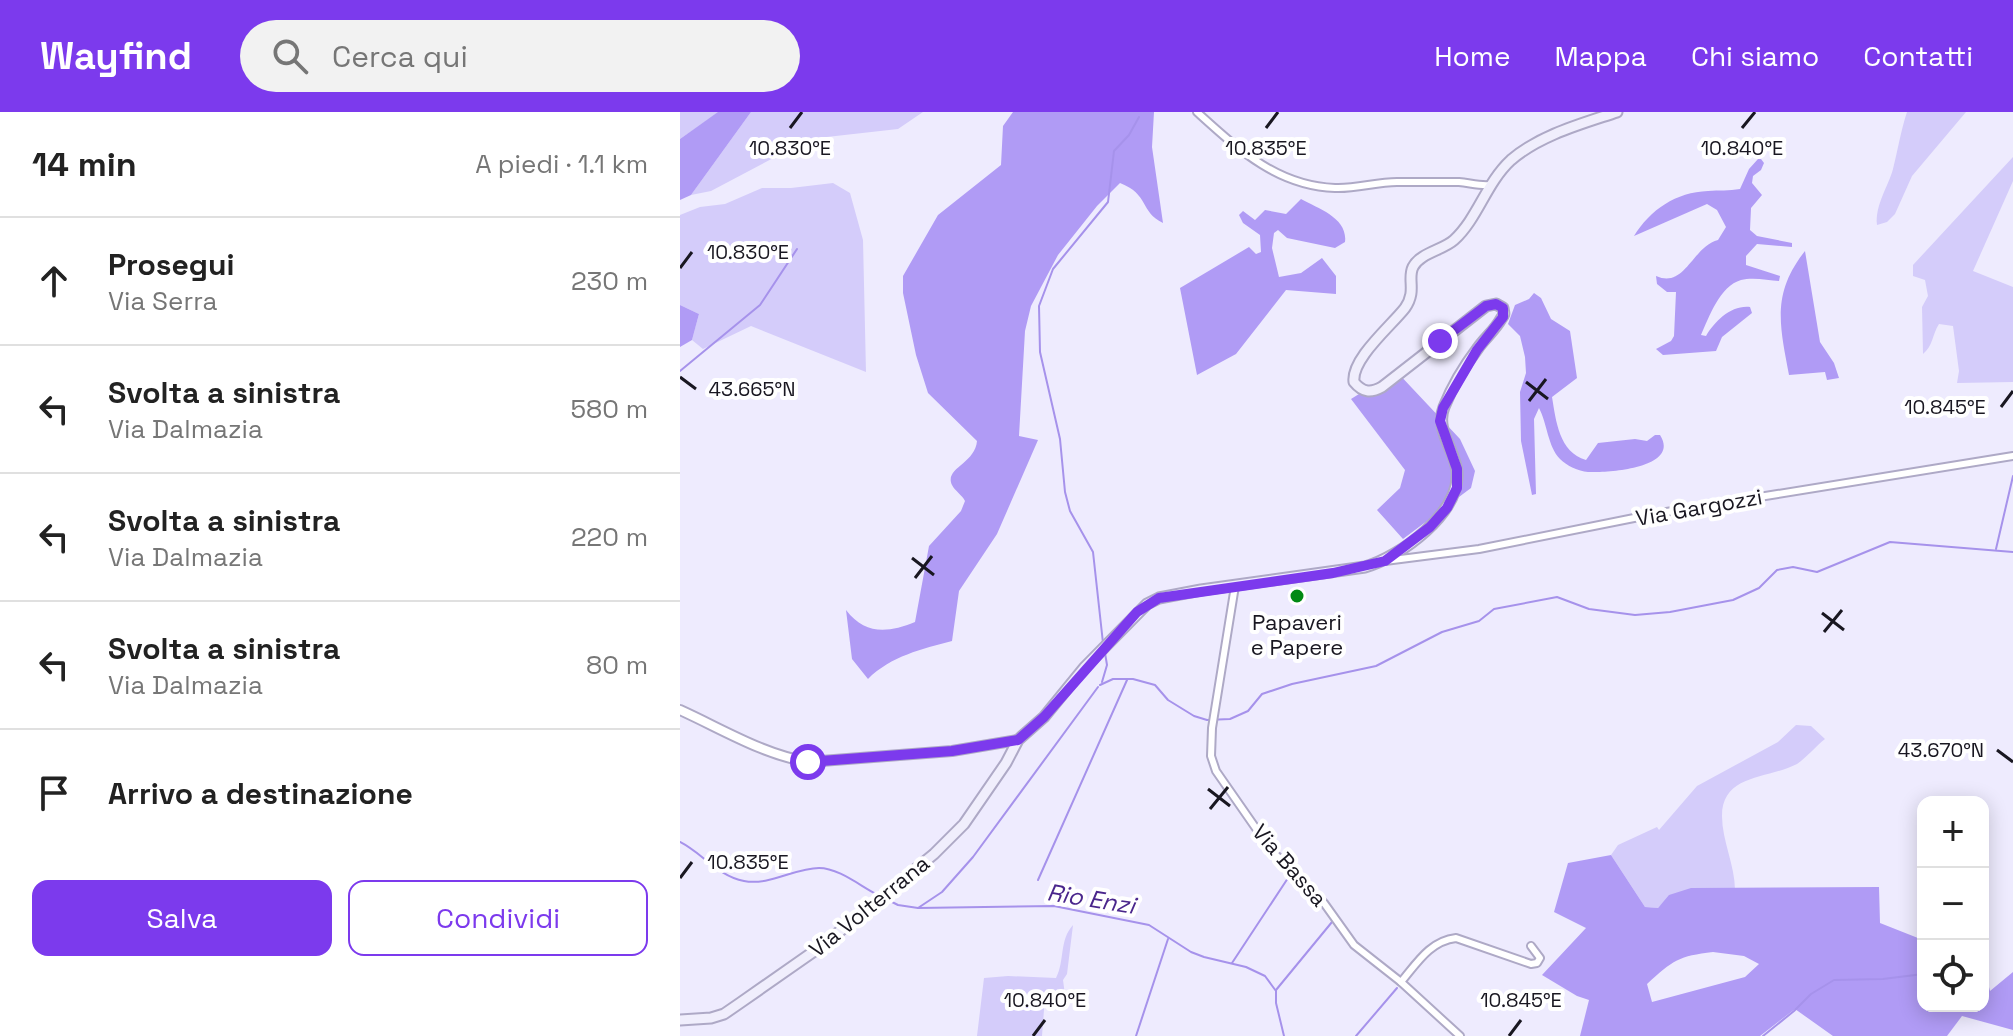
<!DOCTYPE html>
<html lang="it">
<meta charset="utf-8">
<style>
body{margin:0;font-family:"Space Grotesk",sans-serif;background:#f2f2f2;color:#222}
.controls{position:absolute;right:24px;bottom:24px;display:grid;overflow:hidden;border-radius:16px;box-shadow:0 4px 20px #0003}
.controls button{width:72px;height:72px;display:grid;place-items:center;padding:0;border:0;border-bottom:2px solid #e0e0e0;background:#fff;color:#222;font:40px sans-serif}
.stop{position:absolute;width:24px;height:24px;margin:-18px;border:6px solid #7c3aed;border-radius:50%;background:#fff}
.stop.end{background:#7c3aed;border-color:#fff;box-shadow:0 2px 8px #0008}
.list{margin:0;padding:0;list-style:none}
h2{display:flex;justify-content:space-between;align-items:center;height:104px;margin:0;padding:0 32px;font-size:34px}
h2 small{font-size:26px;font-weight:400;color:#767676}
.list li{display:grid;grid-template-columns:52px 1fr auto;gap:24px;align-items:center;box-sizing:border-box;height:128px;padding:0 32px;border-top:2px solid #e0e0e0}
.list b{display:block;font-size:30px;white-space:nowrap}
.list p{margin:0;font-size:26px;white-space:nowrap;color:#767676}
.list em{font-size:26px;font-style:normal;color:#767676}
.actions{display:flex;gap:16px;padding:24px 32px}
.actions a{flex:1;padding:18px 0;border:2px solid #7c3aed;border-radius:16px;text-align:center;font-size:28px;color:#7c3aed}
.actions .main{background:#7c3aed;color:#fff}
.icon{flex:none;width:44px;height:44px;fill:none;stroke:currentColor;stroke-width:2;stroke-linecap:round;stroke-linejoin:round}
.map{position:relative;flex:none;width:1333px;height:924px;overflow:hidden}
header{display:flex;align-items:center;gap:48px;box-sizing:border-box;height:112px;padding:0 40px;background:#7c3aed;color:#fff}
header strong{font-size:38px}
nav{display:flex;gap:44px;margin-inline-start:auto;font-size:28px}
.search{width:560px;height:72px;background:#f2f2f2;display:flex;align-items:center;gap:20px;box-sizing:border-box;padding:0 28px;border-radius:44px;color:#767676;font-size:30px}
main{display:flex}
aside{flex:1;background:#fff}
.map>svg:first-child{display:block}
.green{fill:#d4ccfa}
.forest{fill:#b09bf5;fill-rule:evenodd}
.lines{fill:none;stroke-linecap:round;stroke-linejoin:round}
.stream{stroke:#a692eb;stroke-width:2}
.minor-casing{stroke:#aea9c6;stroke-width:10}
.tertiary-casing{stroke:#aea9c6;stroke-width:12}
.secondary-casing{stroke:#aea9c6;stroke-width:13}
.minor{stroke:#fff;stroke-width:6}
.tertiary{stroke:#fff;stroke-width:8}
.secondary{stroke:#f0eefc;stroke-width:9}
.route{stroke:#7c3aed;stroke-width:10}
.ticks{fill:none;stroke:#191721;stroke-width:3}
.poi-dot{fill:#018914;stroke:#fff;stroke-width:3}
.labels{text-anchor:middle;stroke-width:8;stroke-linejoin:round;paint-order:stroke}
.street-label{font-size:22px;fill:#191721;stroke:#fff}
.poi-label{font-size:22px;fill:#191721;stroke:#fff}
.water-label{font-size:24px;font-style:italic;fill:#4a268c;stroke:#fff}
.ticks-label{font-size:20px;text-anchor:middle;fill:#191721;stroke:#fff;stroke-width:8;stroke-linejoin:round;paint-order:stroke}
</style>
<header>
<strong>Wayfind</strong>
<div class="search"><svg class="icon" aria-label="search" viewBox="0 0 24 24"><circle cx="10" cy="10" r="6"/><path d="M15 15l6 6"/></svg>Cerca qui</div>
<nav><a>Home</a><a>Mappa</a><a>Chi siamo</a><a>Contatti</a></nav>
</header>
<main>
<aside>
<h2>14 min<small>A piedi · 1.1 km</small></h2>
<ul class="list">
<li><svg class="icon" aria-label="ahead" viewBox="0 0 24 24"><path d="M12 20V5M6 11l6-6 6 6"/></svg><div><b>Prosegui</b><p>Via Serra</p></div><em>230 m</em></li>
<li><svg class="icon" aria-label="left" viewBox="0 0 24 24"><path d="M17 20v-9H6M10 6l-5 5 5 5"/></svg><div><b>Svolta a sinistra</b><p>Via Dalmazia</p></div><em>580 m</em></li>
<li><svg class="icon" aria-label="left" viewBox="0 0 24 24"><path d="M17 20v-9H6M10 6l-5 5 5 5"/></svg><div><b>Svolta a sinistra</b><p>Via Dalmazia</p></div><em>220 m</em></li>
<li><svg class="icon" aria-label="left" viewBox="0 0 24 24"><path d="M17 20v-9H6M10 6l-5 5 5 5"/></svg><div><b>Svolta a sinistra</b><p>Via Dalmazia</p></div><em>80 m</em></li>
<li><svg class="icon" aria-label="arrive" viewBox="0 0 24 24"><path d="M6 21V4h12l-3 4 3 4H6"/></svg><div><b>Arrivo a destinazione</b></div></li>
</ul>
<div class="actions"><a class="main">Salva</a><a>Condividi</a></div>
</aside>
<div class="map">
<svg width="1333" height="924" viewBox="0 0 1333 924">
<rect width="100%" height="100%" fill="#eeebfe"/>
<!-- green -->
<g class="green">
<polygon points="0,0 39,0 0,27"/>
<polygon points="71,0 243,0 218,17 129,27 31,79 11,83"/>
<path d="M1227,0H1286L1232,64L1215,102L1207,110L1197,113C1195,93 1208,75 1213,57C1218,37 1221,18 1227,0Z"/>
<path d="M1333,45V69L1293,159L1333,175V270L1277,271L1279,259L1273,214L1259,212C1252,223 1253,234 1243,242L1242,195L1248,184L1245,168L1233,164V153Z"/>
<polygon points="153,71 170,81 183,128 186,260 71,214 23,237 12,228 19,202 0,193 0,103 20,95 45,92 82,76 111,76"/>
<path d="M1116,613L1131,614L1145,627C1136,634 1126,646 1117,652C1088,667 1042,662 1042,704C1042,729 1055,753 1055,778C1025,777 999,772 978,796L965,795L931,743L938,733L977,715L979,718L1017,674L1098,630Z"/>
<path d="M393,813L387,862L383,868L385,883L365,885L362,924H297L304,866L328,864L376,866C385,849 379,828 393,813Z"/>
</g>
<!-- forest -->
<g class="forest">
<polygon points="38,0 71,0 11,83 0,88 0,27"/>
<path d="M333,0H474L472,35L483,111C460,100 469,82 440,71L417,94L378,143L351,194L345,219L339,324L358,328L317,422L279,479L272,529C242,537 211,544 188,567L172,547L166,498C185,523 208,521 235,510L249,434L281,399L285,389C282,383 275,379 272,373C264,356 295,352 297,329L248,281L236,243L223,181V164L258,103L321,53L323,14Z"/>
<path d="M1078,47H1081L1084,51L1081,58L1073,64L1072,71L1082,83L1071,96L1070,118L1077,124L1112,131V135L1077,132L1066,144V153L1100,164L1099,169C1088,168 1072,165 1061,168C1040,174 1029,205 1021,223L1026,224C1035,209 1051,193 1070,195L1072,201L1042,225L1036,239L983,243L976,237L991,229L994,224L996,180H987L977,172L976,164C1005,177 1012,135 1038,128L1046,115L1037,98L1027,92L954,124C970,98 996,80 1028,79C1039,78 1049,79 1060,77L1069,57Z"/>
<path d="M621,87C639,97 668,106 665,130L655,136L607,126L598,118L594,121L592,136L599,165L621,161L642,146L656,164V182L606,178L556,242L517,263L500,176L569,135L576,142L581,140L580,123L563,111L559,103L563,99L575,108L585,98L606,102Z"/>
<path d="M1125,139L1140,230L1154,251L1159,266L1147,268L1145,260L1109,263C1100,214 1091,182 1125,139Z"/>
<path d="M854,181L861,186L871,207L890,219L897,266L872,285C876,309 879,340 906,348L918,331L955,327L967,329L975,323H980C1001,356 928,361 908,360C898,359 887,354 880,347C868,335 867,311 859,296L854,307L856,382L852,383L841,329L840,280L846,261L845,245L840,224L828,212L835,193L849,187Z"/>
<polygon points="0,193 19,202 12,228 0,235"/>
<polygon points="716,259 780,327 795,359 791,376 723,427 697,398 720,376 725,358 671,287"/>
<path d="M931,743L965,795L978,796L989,783L1011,776L1199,775L1200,811L1243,828V894H1303V851L1310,879L1333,860V918L1282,904L1267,924H1153L1115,897L1080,924H900L909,888L897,884L862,863L906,816L874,800L888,751ZM1033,840L1064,844L1079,852L1065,865L972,890L967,872C993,848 999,844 1033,840Z"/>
</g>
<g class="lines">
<!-- stream -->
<g class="stream">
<polyline points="0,259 80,193 117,137"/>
<polyline points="1316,437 1333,364"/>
<polyline points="423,531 413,440 390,399 385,380 380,327 360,240 359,194 373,157 428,90 434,39 449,23 459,5"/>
<polyline points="422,570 427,553 425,541"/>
<polyline points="420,573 433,567 453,567 475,573 488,588 514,604 527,608 550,607 568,599 582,582 612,572 696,554 762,520 799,509 814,497 877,485 909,497 955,503 990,500 1053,488 1079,476 1097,458 1113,455 1137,460 1210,430 1333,440"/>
<path d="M0,730C22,741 38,764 64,769C89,774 115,756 139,756C158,756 179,773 196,782"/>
<polyline points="358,768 447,568"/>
<polyline points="206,787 218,793 238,796 374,794 469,813 511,840 524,845 566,855 585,864 596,879 596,891 604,924"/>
<polyline points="238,796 262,780 293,745 418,575"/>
<polyline points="552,851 608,766"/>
<polyline points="596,878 652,810"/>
<polyline points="456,924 488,827"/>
<polyline points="676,924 717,876"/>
<polyline points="1083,924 1114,899 1131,882 1154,868 1203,867 1243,862"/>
</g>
<defs>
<g id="minor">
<path d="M517,0C558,37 597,74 655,76C676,77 696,70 717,70C737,70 758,70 779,70C790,71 799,74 810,73"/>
<polyline points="705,449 799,437 974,402 1333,344"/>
<polyline points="555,474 532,616 531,644 536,659 591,738 644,791 674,833 721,870 780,924"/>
<path d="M721,870C737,851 750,829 776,826L851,852L857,851L860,846L851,834"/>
</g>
<path id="tertiary" d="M0,598C42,617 82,642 128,650L272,639L338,628"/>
<path id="secondary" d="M0,908L31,906L44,902L60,891L143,833L254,742L284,712L326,651L338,628L364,605L404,556L467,492L479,486L521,478L685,455C720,445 781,401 777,359C774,337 755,317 764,295C772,275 785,253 798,236C805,226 815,218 821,207C825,201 824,203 823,196L816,192L806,194L702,275C691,281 683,281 674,270C671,247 711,214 725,196C737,179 727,167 733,155C740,141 763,138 774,128C798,106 806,71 831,48C860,23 901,12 937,0"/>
</defs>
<!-- minor casing -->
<use href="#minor" class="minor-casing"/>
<!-- tertiary casing -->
<use href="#tertiary" class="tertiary-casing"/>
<!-- secondary casing -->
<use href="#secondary" class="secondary-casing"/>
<!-- minor -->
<use href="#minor" class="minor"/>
<!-- tertiary -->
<use href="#tertiary" class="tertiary"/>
<!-- secondary -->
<use href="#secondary" class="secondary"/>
</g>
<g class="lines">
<!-- route -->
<polyline class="route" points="128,650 272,639 338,628 364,605 457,500 479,486 653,461 705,449 750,415 767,396 777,376 777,357 760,309 763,296 797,238 823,205 823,196 816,192 806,194 760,229"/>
</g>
<!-- ticks -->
<path class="ticks" d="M110,16L122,0M586,16L598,0M1062,16L1075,0M0,156L12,140M0,265L16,277M846,270L868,287M849,289L866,267M1321,295L1333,279M232,446L254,463M235,466L252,444M1142,501L1164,518M1144,520L1162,498M1317,638L1333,650M528,677L550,694M530,697L548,675M0,766L12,750M353,924L365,908M829,924L841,908"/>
<!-- markers -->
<circle class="poi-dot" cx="617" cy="484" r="8"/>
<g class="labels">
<!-- street labels -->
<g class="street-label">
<text transform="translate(1019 395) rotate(-10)" y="8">Via Gargozzi</text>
<text transform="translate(610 753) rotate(49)" y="8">Via Bassa</text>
<text transform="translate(189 794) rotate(-39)" y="8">Via Volterrana</text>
</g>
<!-- poi labels -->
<g class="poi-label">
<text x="617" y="518">Papaveri<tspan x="617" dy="25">e Papere</tspan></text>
</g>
<!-- water labels -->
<g class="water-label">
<text transform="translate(411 787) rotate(9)" y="8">Rio Enzi</text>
</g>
</g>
<g class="ticks-label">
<text x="110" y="43">10.830°E</text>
<text x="1062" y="43">10.840°E</text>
<text x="586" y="43">10.835°E</text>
<text x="68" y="147">10.830°E</text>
<text x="72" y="284">43.665°N</text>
<text x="1265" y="302">10.845°E</text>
<text x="1261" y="645">43.670°N</text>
<text x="68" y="757">10.835°E</text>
<text x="365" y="895">10.840°E</text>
<text x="841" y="895">10.845°E</text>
</g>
</svg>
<div class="controls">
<button>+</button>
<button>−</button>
<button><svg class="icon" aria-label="locate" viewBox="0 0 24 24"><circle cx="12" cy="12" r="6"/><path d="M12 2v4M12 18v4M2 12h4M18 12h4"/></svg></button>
</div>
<div class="stop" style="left:128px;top:650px"></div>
<div class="stop end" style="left:760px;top:229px"></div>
</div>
</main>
